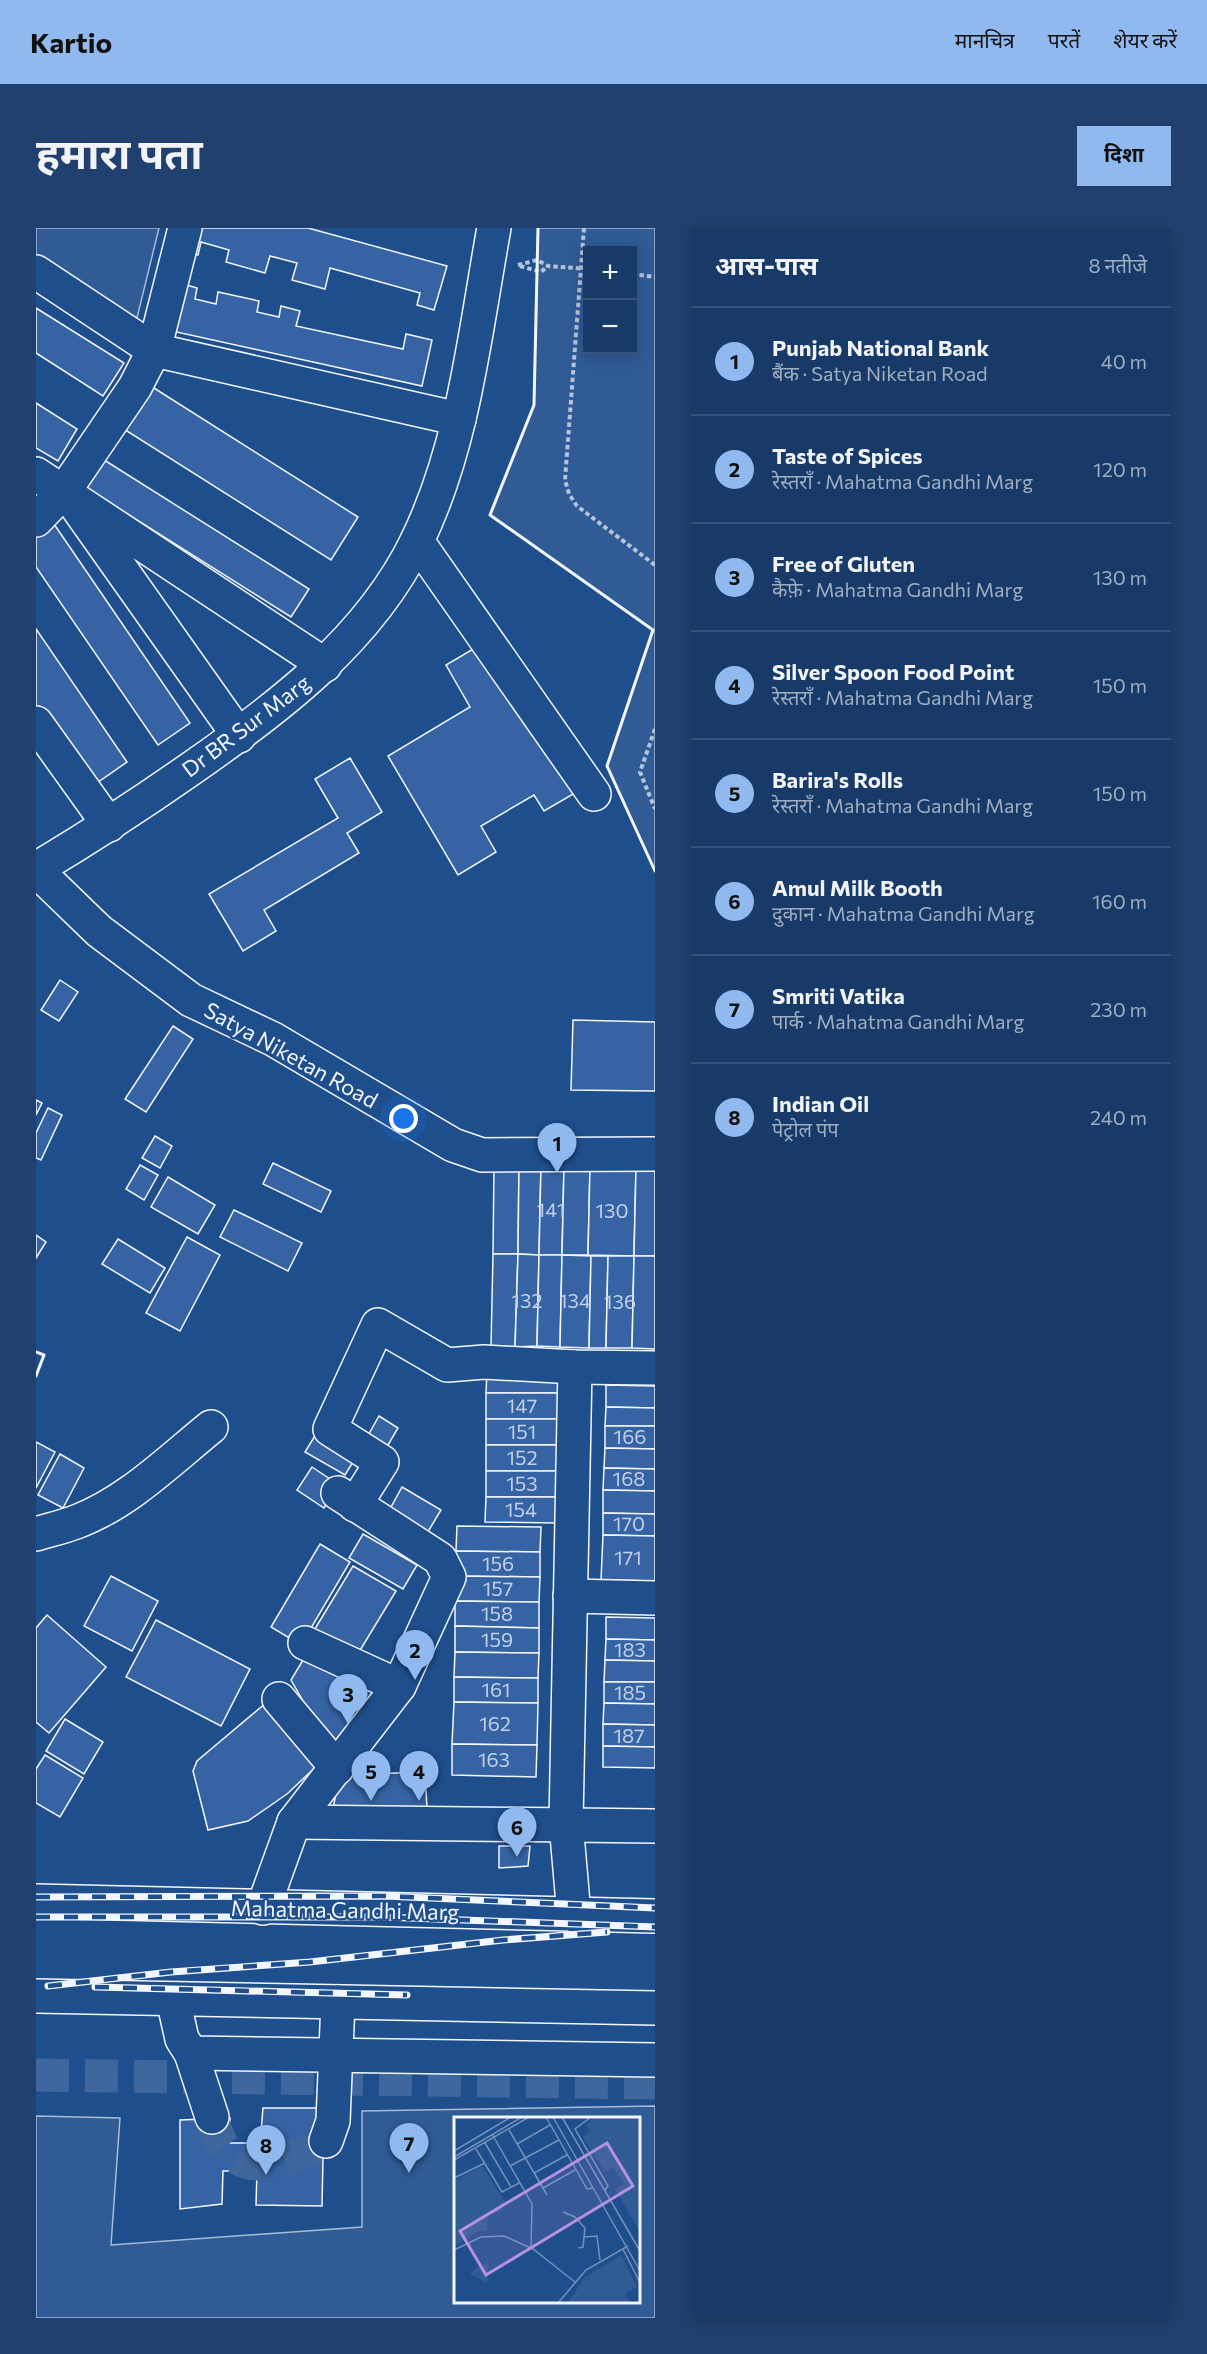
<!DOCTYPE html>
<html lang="hi">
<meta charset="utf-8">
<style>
body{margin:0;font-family:Commissioner,"Noto Sans Devanagari",sans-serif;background:#20416f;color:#f1f3f6}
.controls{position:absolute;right:18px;top:18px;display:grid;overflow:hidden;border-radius:0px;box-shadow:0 3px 15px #0003}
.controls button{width:54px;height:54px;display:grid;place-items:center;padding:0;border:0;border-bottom:2px solid #36547d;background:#173a69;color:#f1f3f6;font:30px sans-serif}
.you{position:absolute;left:368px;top:891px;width:21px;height:21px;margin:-15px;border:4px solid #fff;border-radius:50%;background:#1a73e8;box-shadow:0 0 0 9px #1a73e833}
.badge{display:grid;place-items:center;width:39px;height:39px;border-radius:50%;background:#90b9f0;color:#111;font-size:20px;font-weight:700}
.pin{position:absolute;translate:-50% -50px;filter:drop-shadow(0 2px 3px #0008)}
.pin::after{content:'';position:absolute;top:32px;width:21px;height:18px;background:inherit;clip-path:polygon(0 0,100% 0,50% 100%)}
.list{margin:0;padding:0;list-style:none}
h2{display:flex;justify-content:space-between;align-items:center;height:78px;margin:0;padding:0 24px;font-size:26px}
h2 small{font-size:20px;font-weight:400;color:#9eadc0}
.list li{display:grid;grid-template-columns:39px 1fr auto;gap:18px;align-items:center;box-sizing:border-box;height:108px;padding:0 24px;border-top:2px solid #36547d}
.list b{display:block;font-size:22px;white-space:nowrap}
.list p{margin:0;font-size:20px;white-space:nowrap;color:#9eadc0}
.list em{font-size:20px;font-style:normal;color:#9eadc0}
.map{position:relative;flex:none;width:619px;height:2090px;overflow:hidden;border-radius:0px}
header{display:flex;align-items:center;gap:36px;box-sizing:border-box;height:84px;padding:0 30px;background:#90b9f0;color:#111}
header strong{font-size:28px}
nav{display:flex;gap:33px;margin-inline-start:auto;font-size:21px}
.intro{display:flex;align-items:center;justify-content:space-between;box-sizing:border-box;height:144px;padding:0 36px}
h1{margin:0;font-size:42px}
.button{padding:15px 27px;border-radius:0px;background:#90b9f0;color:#111;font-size:21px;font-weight:700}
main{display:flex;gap:36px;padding:0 36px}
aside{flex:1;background:#173a69;border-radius:0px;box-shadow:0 3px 15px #0003}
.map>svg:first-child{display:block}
.built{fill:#305b95;stroke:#a8bbd7;stroke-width:1.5;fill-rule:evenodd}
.building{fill:#3563a3;stroke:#f2f6ff;stroke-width:1.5}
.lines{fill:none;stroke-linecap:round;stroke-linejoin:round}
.minor-tunnel{stroke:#3f679d;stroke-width:33;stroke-dasharray:33 16;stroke-linecap:butt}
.major-tunnel{stroke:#3f679d;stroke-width:33;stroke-dasharray:33 16;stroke-linecap:butt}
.minor-casing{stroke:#f2f6ff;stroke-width:36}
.major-casing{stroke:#f2f6ff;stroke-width:36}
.path{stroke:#b3c4dc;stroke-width:4;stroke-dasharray:4.5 3;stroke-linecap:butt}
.minor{stroke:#1f4e8c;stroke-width:33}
.major{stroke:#1f4e8c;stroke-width:33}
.rail-casing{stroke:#f2f6ff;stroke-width:7}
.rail{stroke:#1f4e8c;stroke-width:4.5;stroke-dasharray:14;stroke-linecap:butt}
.wall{stroke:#f2f6ff;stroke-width:3}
.labels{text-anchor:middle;stroke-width:4.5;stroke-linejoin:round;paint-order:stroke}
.number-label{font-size:20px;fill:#c3d1e8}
.street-label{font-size:22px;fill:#f2f6ff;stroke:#1f4e8c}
.inset-road{fill:none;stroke:#7391ba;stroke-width:1.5}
.view{fill:#b691df;fill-opacity:0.15;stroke:#b691df;stroke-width:3}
.inset-edge{fill:none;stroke:#f2f6ff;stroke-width:3}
</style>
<header>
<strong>Kartio</strong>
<nav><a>मानचित्र</a><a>परतें</a><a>शेयर करें</a></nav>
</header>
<div class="intro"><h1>हमारा पता</h1><a class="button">दिशा</a></div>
<main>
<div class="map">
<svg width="619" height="2090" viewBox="0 0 619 2090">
<rect width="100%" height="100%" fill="#1f4e8c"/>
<!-- built -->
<g class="built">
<polygon points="0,0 123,0 99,98 0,28"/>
<path d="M502,0H619V643L571,538L617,402L454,287L498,177ZM552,22H596V122H552Z"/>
<path d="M619,1878V2090H0V1888L84,1890L75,2017L326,1999V1883ZM419,1890H602V2074H419Z"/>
</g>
<!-- building -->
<g class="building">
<polygon points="152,0 272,0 411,38 398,82 381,77 384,65 294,40 289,61 256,52 261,35 234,28 229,45 190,34 193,22 165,14 162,27 146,22"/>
<polygon points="147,56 161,60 159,71 180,76 182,64 223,73 221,84 243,89 245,78 264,83 260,98 367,121 370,106 396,112 386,158 136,103"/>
<polygon points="0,80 88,135 67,168 0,125"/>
<polygon points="110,155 322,289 295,332 83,198"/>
<polygon points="0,175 41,201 22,233 0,220"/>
<polygon points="65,230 273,361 255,389 47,258"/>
<polygon points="18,296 154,495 122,517 0,339 0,309"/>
<polygon points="0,401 91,534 55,559 0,479"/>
<polygon points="449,414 539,565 508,583 498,567 445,598 460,624 422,647 352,528 434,479 410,437"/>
<polygon points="314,530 346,584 311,605 323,625 228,682 240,703 207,723 173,666 302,590 279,551"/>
<polygon points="24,752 42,764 23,793 5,782"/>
<polygon points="537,792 619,794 619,863 535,862"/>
<polygon points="137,798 157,811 110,884 89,871"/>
<polygon points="0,872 6,875 0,887"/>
<polygon points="12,880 26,887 5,932 0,930 0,905"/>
<polygon points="119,908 136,918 124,940 106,930"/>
<polygon points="237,935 295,963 285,984 227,956"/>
<polygon points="104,937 122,947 108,972 90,961"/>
<polygon points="458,937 483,937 482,1026 457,1026"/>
<polygon points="483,937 505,937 503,1027 482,1026"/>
<polygon points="505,937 528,938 526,1027 503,1027"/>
<polygon points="528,938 554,938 552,1027 526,1027"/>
<polygon points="554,938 600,939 598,1028 552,1027"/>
<polygon points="600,939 619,940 619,1028 598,1028"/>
<polygon points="132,949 179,977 162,1006 115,979"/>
<polygon points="198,982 266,1015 252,1043 184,1009"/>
<polygon points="0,1007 10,1014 0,1030"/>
<polygon points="151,1009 184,1027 144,1103 110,1085"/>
<polygon points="82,1011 129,1040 114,1065 66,1036"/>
<polygon points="457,1026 482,1026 479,1119 455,1118"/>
<polygon points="482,1026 503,1027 501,1118 479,1119"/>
<polygon points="503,1027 526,1027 524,1119 501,1118"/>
<polygon points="526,1027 555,1028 553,1120 524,1119"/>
<polygon points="555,1028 572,1028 570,1120 553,1120"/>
<polygon points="572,1028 598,1028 596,1120 570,1120"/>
<polygon points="598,1028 619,1028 619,1121 596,1120"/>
<polygon points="451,1143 523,1143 522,1165 450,1165"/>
<polygon points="570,1157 619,1158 619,1180 570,1179"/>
<rect x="450" y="1165" width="72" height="26"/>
<polygon points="570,1179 619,1180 619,1198 569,1198"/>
<polygon points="343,1188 362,1200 345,1229 326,1218"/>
<rect x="450" y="1191" width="72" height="26"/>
<polygon points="569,1198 619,1198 619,1221 569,1220"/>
<polygon points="280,1206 320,1229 309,1247 269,1224"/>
<polygon points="0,1214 19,1224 0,1260"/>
<rect x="450" y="1217" width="72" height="26"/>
<polygon points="569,1220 619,1221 619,1241 568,1240"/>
<polygon points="24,1226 48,1240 27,1280 2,1267"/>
<polygon points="276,1239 303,1257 288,1280 261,1262"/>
<polygon points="568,1240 619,1241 619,1263 567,1262"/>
<polygon points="450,1243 522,1243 521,1269 450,1269"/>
<polygon points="366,1259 405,1282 387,1312 349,1290"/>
<polygon points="567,1262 619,1263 619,1286 567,1285"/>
<polygon points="450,1269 521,1269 521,1295 449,1294"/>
<polygon points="567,1285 619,1286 619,1308 567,1307"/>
<polygon points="421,1298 505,1299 504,1324 420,1323"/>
<polygon points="327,1306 381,1337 367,1361 313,1330"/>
<polygon points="567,1307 619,1308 619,1353 565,1352"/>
<polygon points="284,1316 314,1334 265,1417 235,1399"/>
<polygon points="420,1323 504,1324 504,1349 420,1348"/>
<polygon points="317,1338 360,1363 317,1434 274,1409"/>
<polygon points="75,1348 122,1373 96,1423 48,1398"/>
<polygon points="420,1348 504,1349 503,1374 419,1373"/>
<polygon points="419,1373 503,1374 503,1400 419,1398"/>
<polygon points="11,1387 70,1439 13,1505 0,1494 0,1400"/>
<polygon points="570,1389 619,1390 619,1412 570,1411"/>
<polygon points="120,1392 214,1441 185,1498 90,1449"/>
<polygon points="419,1398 503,1400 503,1425 419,1424"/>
<polygon points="570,1411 619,1412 619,1433 569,1432"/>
<polygon points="273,1422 355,1461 297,1525 255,1452"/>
<polygon points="419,1424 503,1425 502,1450 418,1449"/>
<polygon points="569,1432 619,1433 619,1454 568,1454"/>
<polygon points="418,1449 502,1450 502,1475 418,1474"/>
<polygon points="568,1454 619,1454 619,1476 568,1475"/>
<polygon points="231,1474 285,1534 251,1566 212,1593 172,1602 157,1543 161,1533"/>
<polygon points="418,1474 502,1475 501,1517 416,1516"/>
<polygon points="568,1475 619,1476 619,1497 567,1496"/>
<polygon points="29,1491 67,1514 48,1546 10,1523"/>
<polygon points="567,1496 619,1497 619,1519 567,1518"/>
<polygon points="416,1516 501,1517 500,1549 416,1547"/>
<polygon points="567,1518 619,1519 619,1540 567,1539"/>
<polygon points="9,1527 47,1550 24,1589 0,1575 0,1541"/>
<polygon points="389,1544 391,1580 297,1580 304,1547"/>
<polygon points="463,1618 494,1618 492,1638 463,1640"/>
<polygon points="227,1880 288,1880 286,1978 220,1977 221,1943 187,1943 186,1976 144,1981 144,1892 194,1890 194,1915 224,1915"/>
</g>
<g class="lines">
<!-- minor-tunnel -->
<path class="minor-tunnel" d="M176,1889C179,1899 182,1911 188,1919C214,1952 262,1930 290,1913"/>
<!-- major-tunnel -->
<polyline class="major-tunnel" points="0,1847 619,1855"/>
<defs>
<g id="minor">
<polyline points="0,44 118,122 423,191"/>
<polyline points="0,246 289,437"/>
<polyline points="41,279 203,508"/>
<polyline points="0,292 29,262 99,159 118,122 149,0"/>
<polyline points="381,313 558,566"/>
<polyline points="0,495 73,597"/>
<path d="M0,641C52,610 103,577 153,542C241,481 333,412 381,313C428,216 439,104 458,0"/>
<polyline points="0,642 63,703 155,772 237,811 417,917 446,927 619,926"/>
<polyline points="319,1277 346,1234 294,1201 342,1097 411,1137 448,1134 539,1139 619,1140"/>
<path d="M0,1306C13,1302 27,1299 40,1294C91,1275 133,1233 175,1199"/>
<polyline points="534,1368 619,1370"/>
<polyline points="269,1415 363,1458"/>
<polyline points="243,1471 301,1540"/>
<polyline points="258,1594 619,1598"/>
<polyline points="530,1595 539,1139"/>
<polyline points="227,1680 258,1594 363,1458 413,1349 404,1331 302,1265"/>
<polyline points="137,1771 146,1811 155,1825 619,1832"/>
<polyline points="155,1825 176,1889"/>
<polyline points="290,1913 297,1893 302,1774"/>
</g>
<g id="major">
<polyline points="530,1595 538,1687"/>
<polyline points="0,1673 619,1688"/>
<polyline points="0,1768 619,1780"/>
</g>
</defs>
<!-- minor casing -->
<use href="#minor" class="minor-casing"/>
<!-- major casing -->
<use href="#major" class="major-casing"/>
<!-- path -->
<g class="path">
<polyline points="548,0 529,252 533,266 541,278 619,337"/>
<polyline points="482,37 501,32 512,38 552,41"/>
<polyline points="484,38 505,44 512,38"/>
<polyline points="596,46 619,49"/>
<polyline points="619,501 604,544 619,581"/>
</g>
<!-- minor -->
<use href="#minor" class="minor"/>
<!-- major -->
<use href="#major" class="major"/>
<defs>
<g id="rail">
<polyline points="0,1669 348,1668 619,1680"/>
<polyline points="0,1689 347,1689 619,1699"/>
<polyline points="12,1758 135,1744 274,1734 467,1712 571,1704"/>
<polyline points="59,1759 371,1767"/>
</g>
</defs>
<!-- rail casing -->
<use href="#rail" class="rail-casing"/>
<!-- rail -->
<use href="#rail" class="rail"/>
<!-- wall -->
<g class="wall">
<polyline points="502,0 498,177 454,287 617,402 571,538 619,643"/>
<polyline points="0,1124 8,1127 0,1148"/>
</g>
</g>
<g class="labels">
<!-- number labels -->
<g class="number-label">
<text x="515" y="989">141</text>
<text x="576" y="990">130</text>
<text x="491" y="1080">132</text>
<text x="539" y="1080">134</text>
<text x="584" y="1081">136</text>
<text x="486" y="1185">147</text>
<text x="486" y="1211">151</text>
<text x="594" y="1216">166</text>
<text x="486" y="1237">152</text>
<text x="593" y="1258">168</text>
<text x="486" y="1263">153</text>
<text x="485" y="1289">154</text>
<text x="593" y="1303">170</text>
<text x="592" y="1337">171</text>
<text x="462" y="1343">156</text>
<text x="462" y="1368">157</text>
<text x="461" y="1393">158</text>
<text x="461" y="1419">159</text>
<text x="594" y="1429">183</text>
<text x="460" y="1469">161</text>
<text x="594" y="1472">185</text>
<text x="459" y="1503">162</text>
<text x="593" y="1515">187</text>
<text x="458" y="1539">163</text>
</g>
<!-- street labels -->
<g class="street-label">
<text transform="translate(210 498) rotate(-37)" y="8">Dr BR Sur Marg</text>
<text transform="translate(255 827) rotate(29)" y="8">Satya Niketan Road</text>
<text transform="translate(309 1682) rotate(1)" y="8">Mahatma Gandhi Marg</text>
</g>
</g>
<!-- overview -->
<g transform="translate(418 1889)">
<rect width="186" height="186" fill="#1f4e8c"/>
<path d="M141,0H186V115L161,72L170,67L159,50L151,55L129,20L136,14L132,8ZM28,49L52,86L46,95L34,97L33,113L23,115L0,130V64ZM167,138L183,170L171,176L177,186H114L130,161ZM35,146L33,166L16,157L23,150Z" fill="#305b95"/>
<path class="inset-road" d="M92,0L133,72L139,71M99,0L186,154M108,0L186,134M137,0L121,12L154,69L151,73M55,13L93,78M38,17L78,87L77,130M31,26L57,70M63,27L96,8M22,32L48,75L65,66M0,34L57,0M0,40L68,0M0,43L75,0M56,49L105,23M80,56L113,38M0,61L31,46M89,71L121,53M109,95L121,100L131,111L129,130L124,131M130,120L143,119L146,143M169,132L186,166M0,133L27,120L50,119L79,132L121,165M104,186L132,153L174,129"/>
<path class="view" d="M153,26L179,69L32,158L6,114Z"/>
<rect width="186" height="186" class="inset-edge"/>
</g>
</svg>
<div class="controls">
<button>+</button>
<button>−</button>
</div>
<div class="you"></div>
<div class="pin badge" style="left:521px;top:945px">1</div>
<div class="pin badge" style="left:379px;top:1452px">2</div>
<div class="pin badge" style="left:312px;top:1496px">3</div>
<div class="pin badge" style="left:383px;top:1573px">4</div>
<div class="pin badge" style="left:335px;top:1573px">5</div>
<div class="pin badge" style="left:481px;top:1629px">6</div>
<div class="pin badge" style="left:373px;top:1945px">7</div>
<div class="pin badge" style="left:230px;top:1947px">8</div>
</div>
<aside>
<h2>आस-पास<small>8 नतीजे</small></h2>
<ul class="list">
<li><span class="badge">1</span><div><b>Punjab National Bank</b><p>बैंक · Satya Niketan Road</p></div><em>40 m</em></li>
<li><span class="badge">2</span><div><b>Taste of Spices</b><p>रेस्तराँ · Mahatma Gandhi Marg</p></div><em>120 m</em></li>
<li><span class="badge">3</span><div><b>Free of Gluten</b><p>कैफ़े · Mahatma Gandhi Marg</p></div><em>130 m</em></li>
<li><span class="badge">4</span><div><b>Silver Spoon Food Point</b><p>रेस्तराँ · Mahatma Gandhi Marg</p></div><em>150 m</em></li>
<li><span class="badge">5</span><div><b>Barira's Rolls</b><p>रेस्तराँ · Mahatma Gandhi Marg</p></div><em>150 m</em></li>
<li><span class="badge">6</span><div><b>Amul Milk Booth</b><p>दुकान · Mahatma Gandhi Marg</p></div><em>160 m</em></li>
<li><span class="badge">7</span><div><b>Smriti Vatika</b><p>पार्क · Mahatma Gandhi Marg</p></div><em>230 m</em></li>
<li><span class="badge">8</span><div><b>Indian Oil</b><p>पेट्रोल पंप</p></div><em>240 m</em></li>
</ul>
</aside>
</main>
